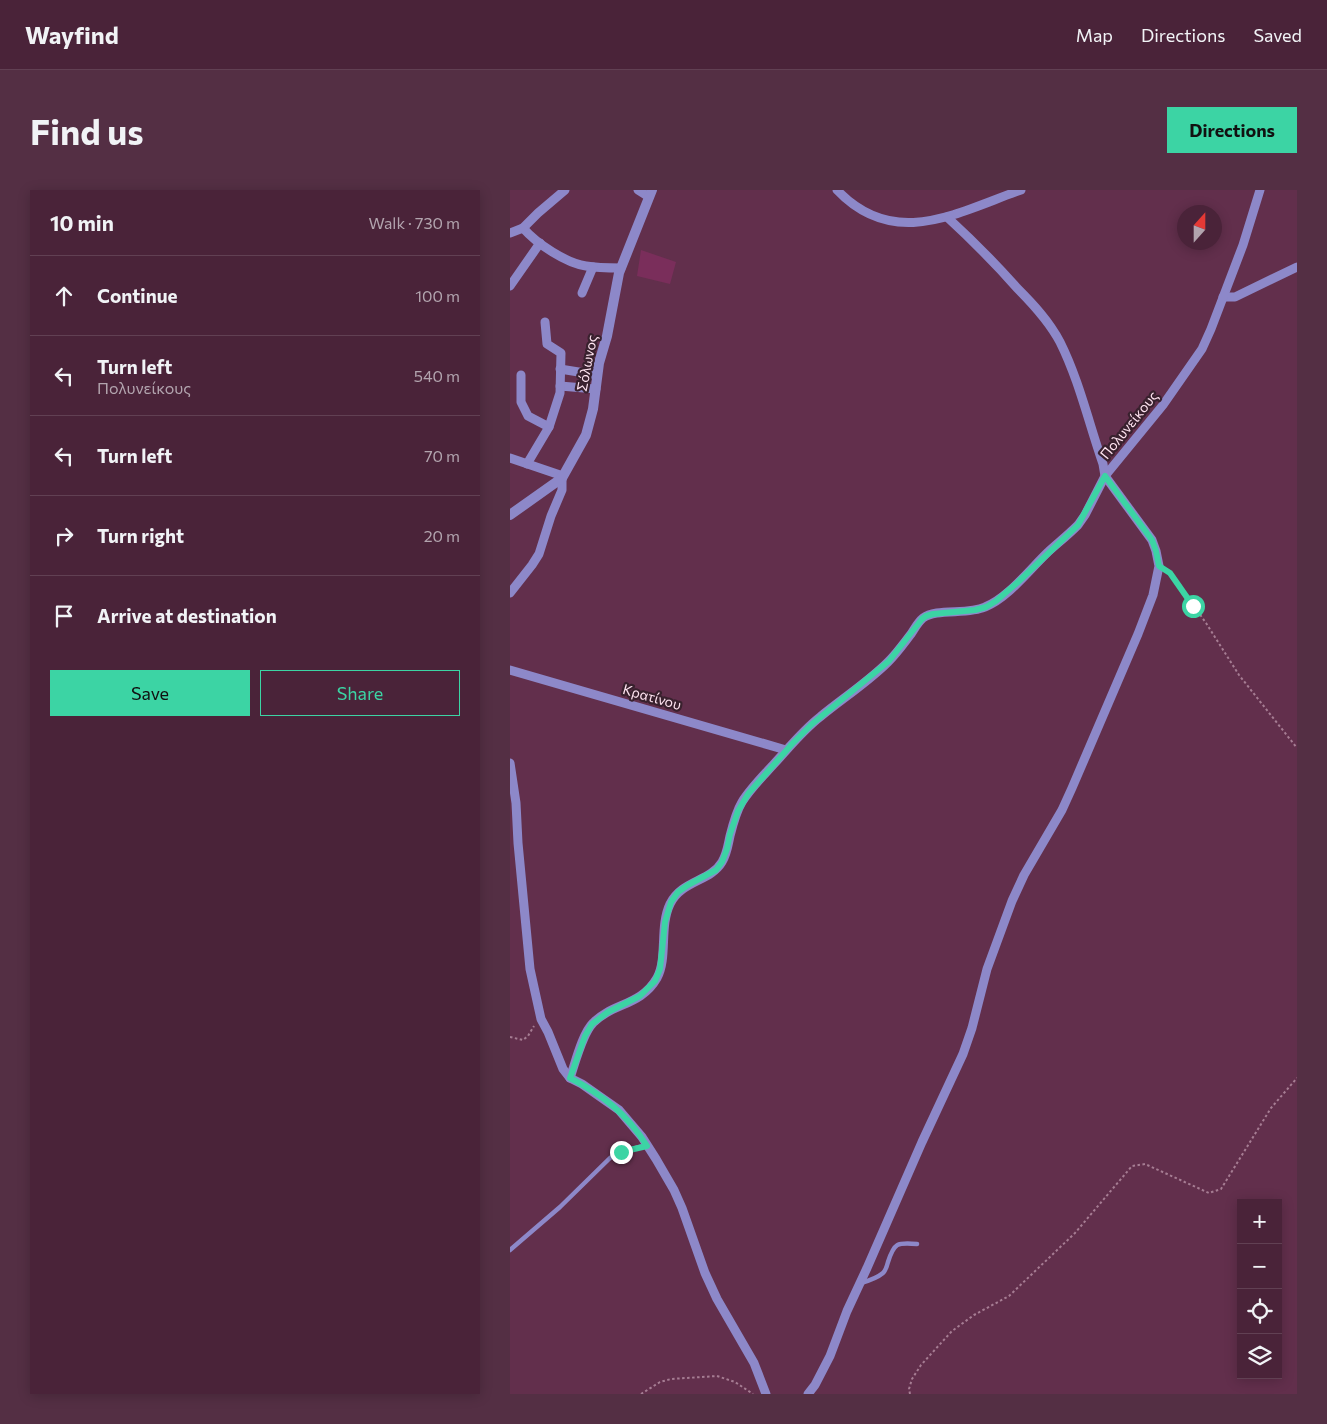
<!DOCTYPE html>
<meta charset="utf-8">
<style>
body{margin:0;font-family:Commissioner,sans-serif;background:#542f44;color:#f1f3f6}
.controls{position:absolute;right:15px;bottom:15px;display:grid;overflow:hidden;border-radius:0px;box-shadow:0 2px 12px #0003}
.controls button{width:45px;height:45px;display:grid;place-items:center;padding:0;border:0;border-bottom:1px solid #614053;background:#4a2339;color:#f1f3f6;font:25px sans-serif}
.compass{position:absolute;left:667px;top:15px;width:45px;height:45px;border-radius:50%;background:#4a2339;box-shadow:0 2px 12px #0003;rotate:21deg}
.stop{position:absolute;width:15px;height:15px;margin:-11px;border:4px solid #3cd4a4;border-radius:50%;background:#fff}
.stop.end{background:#3cd4a4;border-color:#fff;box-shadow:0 1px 5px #0008}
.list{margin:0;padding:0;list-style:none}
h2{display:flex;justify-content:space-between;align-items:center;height:65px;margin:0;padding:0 20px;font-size:21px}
h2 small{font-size:16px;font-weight:400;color:#b2a4ae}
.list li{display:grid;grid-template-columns:32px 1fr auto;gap:15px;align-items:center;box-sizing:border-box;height:80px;padding:0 20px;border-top:1px solid #614053}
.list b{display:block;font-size:19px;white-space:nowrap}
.list p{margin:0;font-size:16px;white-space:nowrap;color:#b2a4ae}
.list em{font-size:16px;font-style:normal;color:#b2a4ae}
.actions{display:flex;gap:10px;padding:15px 20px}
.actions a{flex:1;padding:11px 0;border:1px solid #3cd4a4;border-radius:0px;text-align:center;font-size:18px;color:#3cd4a4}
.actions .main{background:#3cd4a4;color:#111}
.icon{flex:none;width:28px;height:28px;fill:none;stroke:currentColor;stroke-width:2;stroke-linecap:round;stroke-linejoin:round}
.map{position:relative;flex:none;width:787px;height:1204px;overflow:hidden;border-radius:0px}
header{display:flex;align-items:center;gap:30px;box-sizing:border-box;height:70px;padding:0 25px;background:#4a2339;border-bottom:1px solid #614053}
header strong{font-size:24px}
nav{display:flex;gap:28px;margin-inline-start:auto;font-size:18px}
.intro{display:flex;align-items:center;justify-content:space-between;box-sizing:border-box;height:120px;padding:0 30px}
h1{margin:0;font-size:35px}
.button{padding:12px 22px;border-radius:0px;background:#3cd4a4;color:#111;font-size:18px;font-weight:700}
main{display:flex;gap:30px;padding:0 30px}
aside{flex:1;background:#4a2339;border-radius:0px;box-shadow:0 2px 12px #0003}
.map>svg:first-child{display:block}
.green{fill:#7a2e5b}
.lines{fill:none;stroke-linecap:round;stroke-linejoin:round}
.path{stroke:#a67d93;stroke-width:2;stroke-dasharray:2.5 2.5;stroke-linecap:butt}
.service{stroke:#8d88c9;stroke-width:4.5}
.minor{stroke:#8d88c9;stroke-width:9}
.tertiary{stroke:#8d88c9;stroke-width:10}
.route{stroke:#3cd4a4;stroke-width:6}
.labels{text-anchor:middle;stroke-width:4.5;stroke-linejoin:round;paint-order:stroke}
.street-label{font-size:14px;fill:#ffe4f1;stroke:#39212e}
</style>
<header>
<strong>Wayfind</strong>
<nav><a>Map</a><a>Directions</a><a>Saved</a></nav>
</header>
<div class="intro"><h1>Find us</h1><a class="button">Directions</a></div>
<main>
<aside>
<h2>10 min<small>Walk · 730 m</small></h2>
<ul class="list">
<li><svg class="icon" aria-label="ahead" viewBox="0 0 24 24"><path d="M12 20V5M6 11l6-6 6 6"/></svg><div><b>Continue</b></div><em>100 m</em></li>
<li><svg class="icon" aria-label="left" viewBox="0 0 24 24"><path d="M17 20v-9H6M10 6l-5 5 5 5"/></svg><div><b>Turn left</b><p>Πολυνείκους</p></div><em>540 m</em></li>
<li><svg class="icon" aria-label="left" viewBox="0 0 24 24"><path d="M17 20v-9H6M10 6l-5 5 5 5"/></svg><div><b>Turn left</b></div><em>70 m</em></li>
<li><svg class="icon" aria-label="right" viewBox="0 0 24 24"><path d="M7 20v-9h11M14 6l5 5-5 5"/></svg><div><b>Turn right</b></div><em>20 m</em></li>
<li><svg class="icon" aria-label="arrive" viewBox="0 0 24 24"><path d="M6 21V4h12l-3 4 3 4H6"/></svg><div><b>Arrive at destination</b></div></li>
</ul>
<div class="actions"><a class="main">Save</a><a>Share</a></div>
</aside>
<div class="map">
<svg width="787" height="1204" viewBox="0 0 787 1204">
<rect width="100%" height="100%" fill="#622f4c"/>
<!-- green -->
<polygon class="green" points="131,60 166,72 160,94 127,86"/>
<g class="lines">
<!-- path -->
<g class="path">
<polyline points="657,381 664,388 696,433 729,485 787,558"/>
<polyline points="0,847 13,850 18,846 24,836"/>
<polyline points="131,1204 150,1192 161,1189 207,1186 225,1192 243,1204"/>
<polyline points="400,1204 399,1199 402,1189 411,1175 442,1141 464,1125 499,1106 565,1043 622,976 635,974 699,1003 711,999 761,918 787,888"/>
</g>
<!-- service -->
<g class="service">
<polyline points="0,1060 50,1017 100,968 111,962 137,955"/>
<path d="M351,1093C358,1091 367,1088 373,1083C376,1080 377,1076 378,1072C384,1053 387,1052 407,1054"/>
</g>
<!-- minor -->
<g class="minor">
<polyline points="128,0 139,7"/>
<path d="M327,0C384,60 446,23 511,0"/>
<path d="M13,38C27,54 56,73 76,76C87,78 100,78 111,78"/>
<polyline points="0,43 13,38 28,23 55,0"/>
<polyline points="0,96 30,53"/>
<polyline points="72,103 83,77"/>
<polyline points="713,107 725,107 787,77"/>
<polyline points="50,179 87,185"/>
<polyline points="11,185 11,212 18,226 39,237"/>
<polyline points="50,196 86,199"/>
<polyline points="0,268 53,286"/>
<polyline points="17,274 39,237 50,203 51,163 37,154 35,132"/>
<polyline points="0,403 22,375 29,364 41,326 52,300 52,288"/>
<polyline points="0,480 276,560"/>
<polyline points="0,573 6,613 8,653 20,779 31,829 38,842 53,879 60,888 72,894 109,920 132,947 146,969 164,1000 172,1018 195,1083 207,1109 244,1173 256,1204"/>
<path d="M60,888C65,874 72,844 83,833C102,813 131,816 147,788C158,768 149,737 160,714C172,690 200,692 212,672C217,664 218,655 220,646C223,634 226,622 232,612C240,599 252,587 263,575C278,559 292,541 310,527C333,508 358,492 378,472C387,463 394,453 401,444C405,438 408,432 413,428C426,418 458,425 475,417C498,408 520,379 538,362C548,353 558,345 568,335L575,325L595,286L653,215L692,159L701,139L733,55L750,0"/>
<path d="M298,1204L305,1195L320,1166L337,1121L357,1078L412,952L453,864L462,838L477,779L502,711L514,685L552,620L562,598L628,444L643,405L649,376L646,361L642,350L595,286L593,274C579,234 569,190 550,152C539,131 523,114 507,98C485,73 462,50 437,27"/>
</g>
<!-- tertiary -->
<polyline class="tertiary" points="0,325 52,288 76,245 83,219 89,173 97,146 109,83 142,0"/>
</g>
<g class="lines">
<!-- route -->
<path class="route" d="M111,962L137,956C117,924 93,905 60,888L75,846L82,834L98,822L130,806L145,791L150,779L155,732L161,712L168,702L178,695L206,680L212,672L217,659L220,644L228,621L238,604L282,554L302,534L379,471L412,429L416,426L423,424L465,420L476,417L486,411L507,393L568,335L595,286L642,350L646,361L649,376L660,383L683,416"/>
</g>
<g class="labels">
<!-- street labels -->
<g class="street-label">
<text transform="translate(77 173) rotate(-79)" y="5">Σόλωνος</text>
<text transform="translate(619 235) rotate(-51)" y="5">Πολυνείκους</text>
<text transform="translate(142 507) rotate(16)" y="5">Κρατίνου</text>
</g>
</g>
</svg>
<div class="controls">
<button>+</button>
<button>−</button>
<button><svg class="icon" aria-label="locate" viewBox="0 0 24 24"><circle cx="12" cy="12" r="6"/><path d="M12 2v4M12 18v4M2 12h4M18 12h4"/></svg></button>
<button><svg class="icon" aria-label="layers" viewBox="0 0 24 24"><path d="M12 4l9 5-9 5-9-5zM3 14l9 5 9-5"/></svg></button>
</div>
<svg class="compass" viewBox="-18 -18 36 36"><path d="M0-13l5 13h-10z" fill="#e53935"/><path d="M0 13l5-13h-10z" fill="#b2a4ae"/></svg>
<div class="stop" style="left:683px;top:416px"></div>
<div class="stop end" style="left:111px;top:962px"></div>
</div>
</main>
